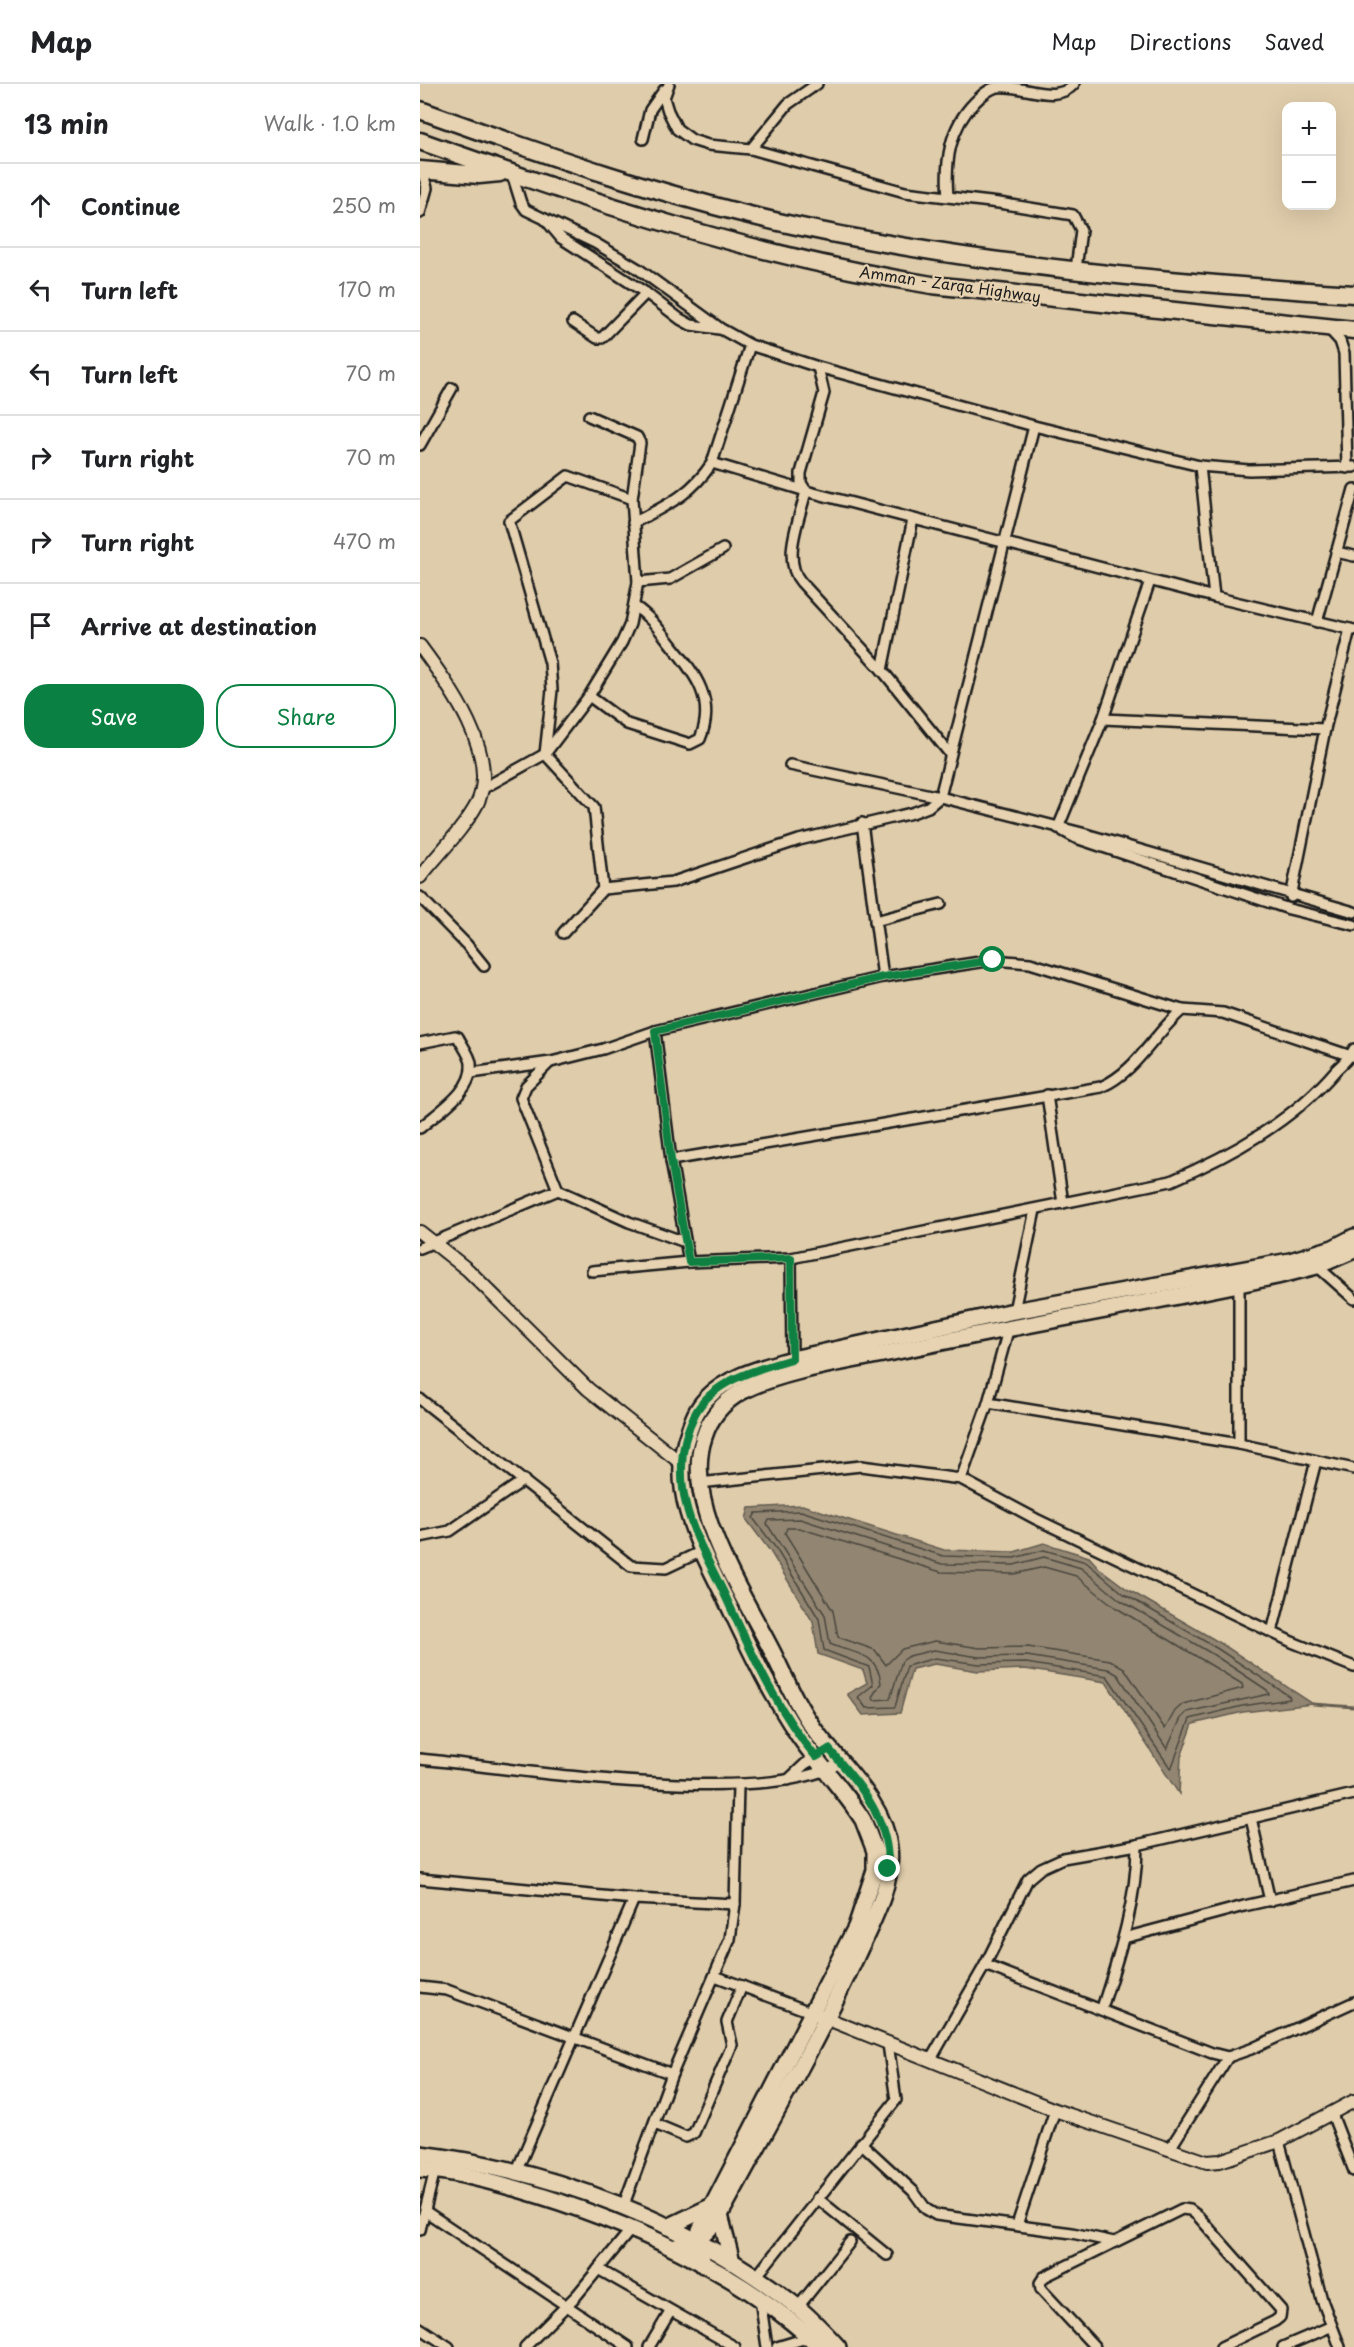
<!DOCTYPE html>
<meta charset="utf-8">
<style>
body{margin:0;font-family:"Playpen Sans",sans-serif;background:#f2f2f2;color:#202124}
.controls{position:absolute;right:18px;top:18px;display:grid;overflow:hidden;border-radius:12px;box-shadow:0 6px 24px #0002}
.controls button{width:54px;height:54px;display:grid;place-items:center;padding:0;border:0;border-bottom:2px solid #e0e0e0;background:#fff;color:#202124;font:30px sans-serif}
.stop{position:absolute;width:18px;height:18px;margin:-14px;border:4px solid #0b8043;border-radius:50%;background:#fff}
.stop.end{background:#0b8043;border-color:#fff;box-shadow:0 2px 6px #0008}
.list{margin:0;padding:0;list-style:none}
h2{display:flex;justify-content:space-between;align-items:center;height:78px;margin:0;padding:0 24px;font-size:26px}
h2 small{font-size:20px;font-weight:400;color:#757577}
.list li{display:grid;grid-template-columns:39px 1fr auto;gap:18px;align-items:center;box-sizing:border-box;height:84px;padding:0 24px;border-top:2px solid #e0e0e0}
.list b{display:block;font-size:22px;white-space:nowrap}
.list em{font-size:20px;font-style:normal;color:#757577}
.actions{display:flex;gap:12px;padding:18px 24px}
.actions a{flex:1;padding:14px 0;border:2px solid #0b8043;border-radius:24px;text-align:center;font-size:21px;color:#0b8043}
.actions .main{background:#0b8043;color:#fff}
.icon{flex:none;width:33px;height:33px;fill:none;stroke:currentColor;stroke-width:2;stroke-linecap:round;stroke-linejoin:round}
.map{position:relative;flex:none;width:934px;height:2263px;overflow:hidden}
header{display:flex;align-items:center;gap:36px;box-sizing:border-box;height:84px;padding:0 30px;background:#fff;border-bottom:2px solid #e0e0e0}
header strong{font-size:28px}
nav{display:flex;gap:33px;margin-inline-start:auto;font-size:21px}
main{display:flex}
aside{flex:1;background:#fff}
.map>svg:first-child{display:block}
.water{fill:#928672;stroke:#635c50;stroke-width:1.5}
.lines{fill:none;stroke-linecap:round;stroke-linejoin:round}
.shore{stroke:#4b463e;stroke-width:1.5}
.stream{stroke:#635c50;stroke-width:3}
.minor-casing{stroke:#1c1c1c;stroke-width:14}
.tertiary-casing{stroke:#1c1c1c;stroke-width:16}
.primary-casing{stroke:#1c1c1c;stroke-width:20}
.trunk-casing{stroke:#1c1c1c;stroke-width:21}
.minor{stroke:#e7d3b1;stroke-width:9}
.tertiary{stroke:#e7d3b1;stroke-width:12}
.primary{stroke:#e7d3b1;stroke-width:15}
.trunk{stroke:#e7d3b1;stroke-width:16}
.route{stroke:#0b8043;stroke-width:8}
.labels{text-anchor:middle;stroke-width:4.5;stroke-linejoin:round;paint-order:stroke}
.street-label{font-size:15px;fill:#1c1c1c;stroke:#e7d3b1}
</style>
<header>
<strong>Map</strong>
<nav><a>Map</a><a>Directions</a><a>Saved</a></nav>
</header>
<main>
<aside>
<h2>13 min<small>Walk · 1.0 km</small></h2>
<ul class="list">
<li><svg class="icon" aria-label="ahead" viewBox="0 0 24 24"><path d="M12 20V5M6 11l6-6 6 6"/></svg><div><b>Continue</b></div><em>250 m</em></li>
<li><svg class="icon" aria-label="left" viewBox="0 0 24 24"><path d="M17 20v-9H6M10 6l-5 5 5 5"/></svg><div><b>Turn left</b></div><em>170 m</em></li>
<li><svg class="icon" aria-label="left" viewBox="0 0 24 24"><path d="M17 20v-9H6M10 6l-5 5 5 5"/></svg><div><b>Turn left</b></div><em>70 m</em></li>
<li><svg class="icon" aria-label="right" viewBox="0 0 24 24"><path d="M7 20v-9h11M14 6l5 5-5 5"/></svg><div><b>Turn right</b></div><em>70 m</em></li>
<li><svg class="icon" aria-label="right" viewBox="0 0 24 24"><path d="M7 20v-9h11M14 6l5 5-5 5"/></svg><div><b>Turn right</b></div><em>470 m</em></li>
<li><svg class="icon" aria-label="arrive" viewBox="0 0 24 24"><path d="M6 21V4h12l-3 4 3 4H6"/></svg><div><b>Arrive at destination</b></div></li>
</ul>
<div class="actions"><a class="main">Save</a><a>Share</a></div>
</aside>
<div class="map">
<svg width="934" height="2263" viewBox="0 0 934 2263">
<rect width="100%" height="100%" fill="#dfccab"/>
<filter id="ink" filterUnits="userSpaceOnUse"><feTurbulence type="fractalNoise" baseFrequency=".0167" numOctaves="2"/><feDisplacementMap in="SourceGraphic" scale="12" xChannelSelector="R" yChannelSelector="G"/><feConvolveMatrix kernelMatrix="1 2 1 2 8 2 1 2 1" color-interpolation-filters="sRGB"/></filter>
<g filter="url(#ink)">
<!-- water -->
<polygon class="water" points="382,1421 524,1466 594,1468 624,1459 669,1473 679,1484 707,1505 802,1560 893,1620 823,1628 773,1640 761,1673 759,1710 686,1598 605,1585 558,1587 515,1580 492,1585 480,1629 443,1631 427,1610 447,1599 443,1586 398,1570 393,1538 350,1467 326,1435 329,1424"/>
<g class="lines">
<!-- shore -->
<g class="shore">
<polygon points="381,1427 523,1472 594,1474 624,1466 666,1478 704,1510 798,1565 869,1612 870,1615 822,1622 770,1635 751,1685 687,1592 606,1579 559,1580 515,1574 487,1582 475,1623 446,1624 438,1613 453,1601 449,1583 404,1566 399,1535 355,1463 333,1434 336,1429"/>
<path d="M380,1435L522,1480L594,1481L624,1473L661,1484L700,1516L794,1571L847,1606L849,1610L767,1628L761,1634L747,1665L698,1591L688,1585L607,1572L559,1573L514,1566L489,1572L482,1577L470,1615L454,1616L452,1613L461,1599C457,1566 434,1571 410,1560L405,1531L347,1440L349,1436Z"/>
<polygon points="367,1444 379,1444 521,1488 594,1490 624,1483 656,1492 695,1523 822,1600 823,1604 763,1620 755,1627 745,1645 704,1584 690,1576 608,1563 560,1564 515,1557 482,1565 466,1581 455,1566 418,1553 413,1527 365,1449"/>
</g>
<!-- stream -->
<polyline class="stream" points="893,1620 934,1623"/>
<defs>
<g id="minor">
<polyline points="249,0 244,14 248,27 257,45 272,56 288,61 331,65 485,108 579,119 653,131 661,146 656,185"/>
<polyline points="223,55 230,26 244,6"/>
<polyline points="331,65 368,20 397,0"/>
<polyline points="92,90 101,119 106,126 175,159 217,184 301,245 330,261 398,283 614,342 780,382 829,386 934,383"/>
<path d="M528,113C525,78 529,44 555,18C561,12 569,4 578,3C602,0 636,21 654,0"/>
<polyline points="0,129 7,104 2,86"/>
<polyline points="125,135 141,154 226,209 260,235 271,241 299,245"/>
<polyline points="153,238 177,254 182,254 226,209"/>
<polyline points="909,245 920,257 924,269 927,384"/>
<path d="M398,283L404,309L381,389V399L386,407C380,434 361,475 381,498L462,586L530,670"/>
<polyline points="0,361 32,304"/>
<polyline points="292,379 386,407 794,513 934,546"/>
<polyline points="780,382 794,513"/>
<path d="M213,439C247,421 270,412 292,379L330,261"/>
<polyline points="916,468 934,472"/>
<polyline points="218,498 250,495 303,465"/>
<polyline points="897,538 934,405"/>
<polyline points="462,586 493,435"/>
<path d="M169,612L207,640L270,660L280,655C296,617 276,591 253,563C241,548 231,533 214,522"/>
<polyline points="683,635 905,645"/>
<polyline points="370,681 520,713 662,749 934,828"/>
<polyline points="62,705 125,670 169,612 202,558 210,540 218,498 212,415 220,359 217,353 169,332"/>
<polyline points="442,739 463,893"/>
<polyline points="638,744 683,635 730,497"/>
<polyline points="643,747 656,754 869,825 934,841"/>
<polyline points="183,805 174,723 125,670 132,606 130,579 89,437 148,392 212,415"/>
<polyline points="0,813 47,861 64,882"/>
<polyline points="871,813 905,645 930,545"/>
<polyline points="455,837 521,820"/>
<polyline points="143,849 183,805 253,798 379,756 492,729 508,723 520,713 614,342"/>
<polyline points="235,947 251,1076 269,1178"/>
<path d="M0,959L35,952L38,953C42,961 50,971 51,979C54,1007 18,1028 0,1044"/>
<polyline points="51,989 131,978 183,965 235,947 463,893 573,876 610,879 762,926"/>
<polyline points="627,1011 643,1119"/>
<path d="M251,1076L681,1003C717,987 733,951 762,926L803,929L931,972"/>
<polyline points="138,1106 209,1138 265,1158"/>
<polyline points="0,1164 138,1106 101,1014 106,1002 129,979"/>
<polyline points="371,1174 372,1275"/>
<polyline points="897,1182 934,1215"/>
<path d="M172,1187L269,1178L371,1174L751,1097C811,1071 873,1037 916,986C923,979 930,974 934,965"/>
<polyline points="594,1227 615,1126"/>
<polyline points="0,1315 211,1482 246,1484 282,1467"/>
<polyline points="568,1319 819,1360 934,1385"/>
<polyline points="819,1360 819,1200"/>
<polyline points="541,1395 568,1319 589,1243"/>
<polyline points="279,1399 441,1382 541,1395 616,1435 872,1558 934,1583"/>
<polyline points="0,1453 30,1447 104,1396"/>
<polyline points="852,1548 896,1377"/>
<path d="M0,1675C91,1684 350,1726 421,1678"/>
<polyline points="368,1696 385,1680 399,1672"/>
<polyline points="831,1734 850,1817"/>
<polyline points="0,1795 214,1815 315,1820"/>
<polyline points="704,1854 824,1822 934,1797"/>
<polyline points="565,1881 792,1969 808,1973 831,1965 934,1918"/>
<polyline points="295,1892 393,1929"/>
<polyline points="0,1903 27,1906 252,1990"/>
<path d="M682,1924C699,1871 717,1817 717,1761"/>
<polyline points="511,1975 565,1881 608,1795 621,1784 643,1774 717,1761 934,1710"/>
<polyline points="912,2030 934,2087"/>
<polyline points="235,2040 266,2053 274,2049 312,1961 307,1938 322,1902"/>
<polyline points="859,2057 902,2216 920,2263"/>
<polyline points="441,2059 493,2107 506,2125 516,2131 652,2149 694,2158"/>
<polyline points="749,2066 808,1973"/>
<polyline points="97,2086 214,1815"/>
<polyline points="397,2114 467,2171"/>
<polyline points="203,2123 252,1990 310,1855 315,1820 318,1702"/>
<polyline points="5,2127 208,2263"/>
<polyline points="597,2141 635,2026"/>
<polyline points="0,2146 15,2086"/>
<polyline points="178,2185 315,2263"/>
<polyline points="336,2193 476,2016 468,1960"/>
<polyline points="340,2215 347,2263"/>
<polyline points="378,2223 430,2158"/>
<polyline points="0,2244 29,2263"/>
<polyline points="105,2263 157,2211 212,2144"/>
<polyline points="229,2263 250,2228"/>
<polyline points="357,2263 390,2253"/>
<polyline points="675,2263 621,2205 620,2199 624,2193 762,2125 770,2126 778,2132 861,2226 860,2233 855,2237 801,2263"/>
<polyline points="863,2263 910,2243"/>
</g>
<g id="tertiary">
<path d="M0,562C28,600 81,671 57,720C43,746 18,770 0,793"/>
<polyline points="0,1148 48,1186 168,1305 261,1379"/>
<polyline points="393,1929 635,2026 787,2078 800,2077 859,2057 934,2017"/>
</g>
<g id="primary">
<path d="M0,2070C134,2086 269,2138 376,2222C391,2234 405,2249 418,2263"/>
<path d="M0,2085C33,2087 66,2096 98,2105C202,2135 321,2187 400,2263"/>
<polyline points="300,2131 312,2178"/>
<polyline points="248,2143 290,2123"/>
<path d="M253,2164C279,2156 284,2154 300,2131C346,2046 394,1963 435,1875C450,1841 474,1802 469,1763C464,1717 419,1680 394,1645C378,1623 367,1598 355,1573C326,1514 261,1420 284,1353C290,1334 303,1318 321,1308C362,1286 431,1277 478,1267C604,1240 731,1219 857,1192L897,1182L934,1166"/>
<path d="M283,2181L278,2157L280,2146L436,1843L455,1786V1767L443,1736C424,1706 399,1681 379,1652C353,1614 332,1570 312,1528C286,1473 245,1409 269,1347C273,1335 277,1324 286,1315C308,1292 342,1284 372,1275L594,1227L870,1177L913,1164L934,1153"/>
</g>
<g id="trunk">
<path d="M0,26C122,70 245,113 372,141C556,181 746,198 934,210"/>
<path d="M0,57C168,117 336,173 512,201L934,246"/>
<polyline points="0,86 59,91 80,89"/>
</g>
</defs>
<!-- minor casing -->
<use href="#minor" class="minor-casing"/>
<!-- tertiary casing -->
<use href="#tertiary" class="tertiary-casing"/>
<!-- primary casing -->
<use href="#primary" class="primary-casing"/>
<!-- trunk casing -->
<use href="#trunk" class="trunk-casing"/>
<!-- minor -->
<use href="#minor" class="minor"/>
<!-- tertiary -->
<use href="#tertiary" class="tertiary"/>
<!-- primary -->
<use href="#primary" class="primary"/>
<!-- trunk -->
<use href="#trunk" class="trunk"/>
</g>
</g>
<g class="lines" filter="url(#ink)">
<!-- route -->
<path class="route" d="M468,1785C470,1734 441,1703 409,1665L396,1673C356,1626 329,1563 303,1507C287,1474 268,1442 263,1405C260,1380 263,1353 275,1330C293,1296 338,1285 372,1275L371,1174L269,1178L251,1076L235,947L463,893L573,876"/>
</g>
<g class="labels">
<!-- street labels -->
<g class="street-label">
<text transform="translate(530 201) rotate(8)" y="5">Amman - Zarqa Highway</text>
</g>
</g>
</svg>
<div class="controls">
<button>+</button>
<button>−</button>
</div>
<div class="stop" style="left:573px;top:876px"></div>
<div class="stop end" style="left:468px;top:1785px"></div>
</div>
</main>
